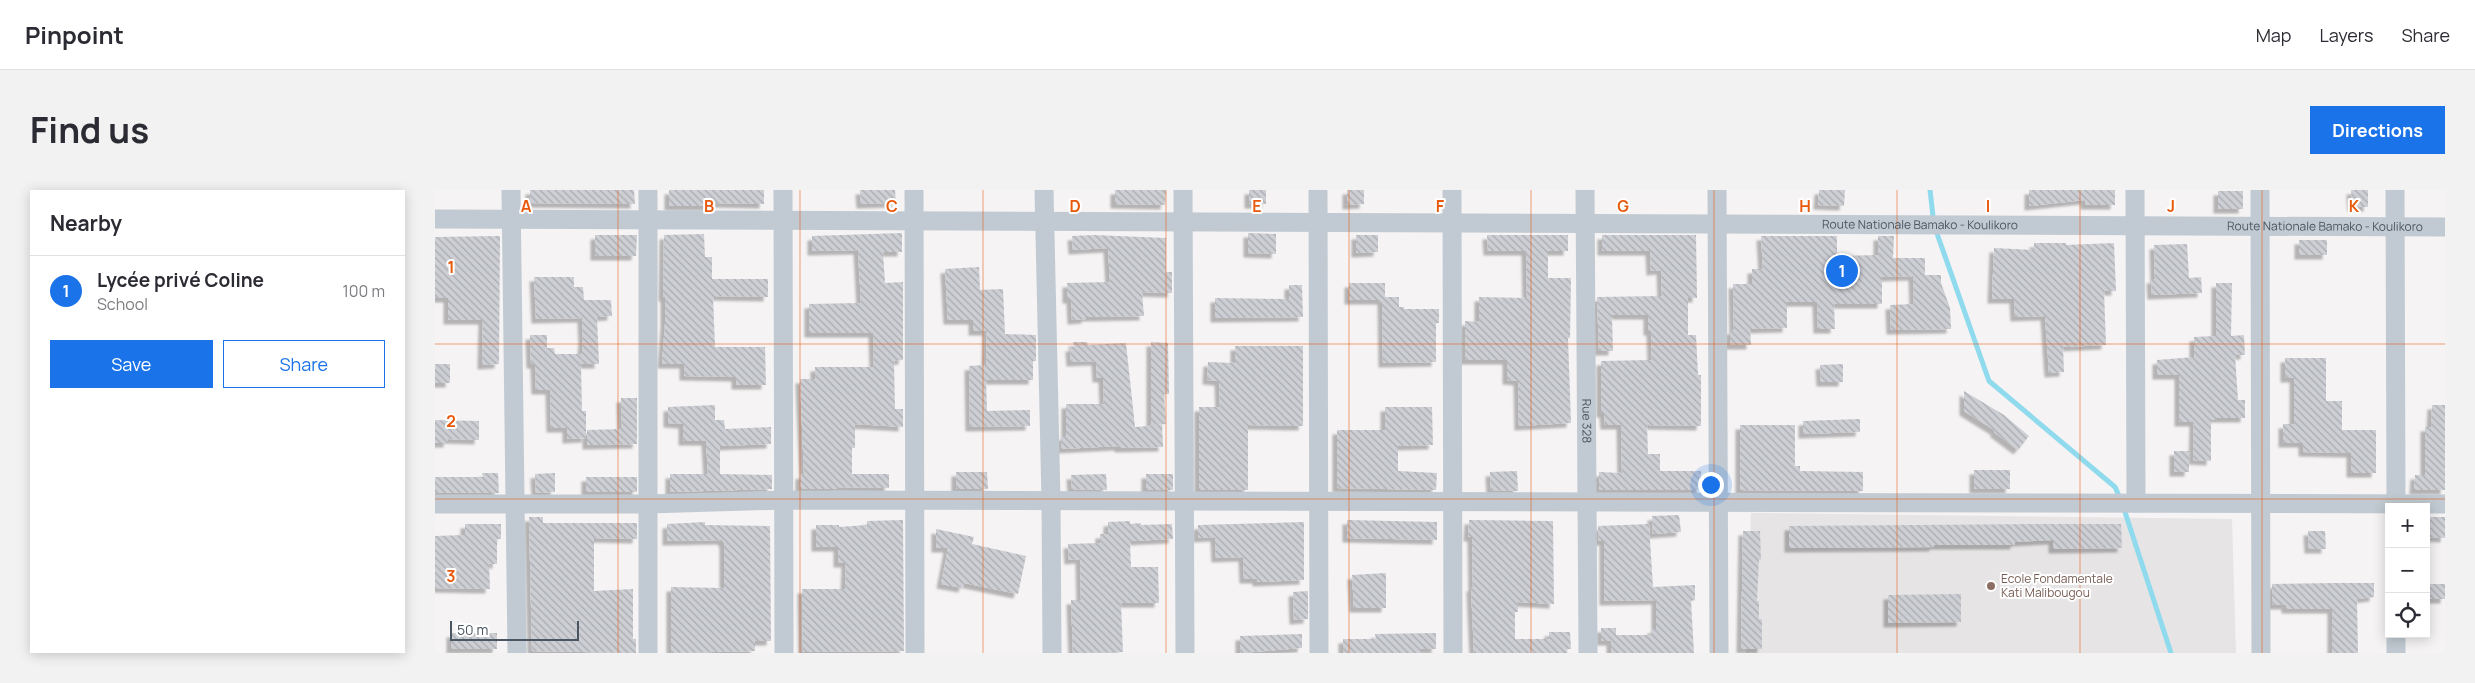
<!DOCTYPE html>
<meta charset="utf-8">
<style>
body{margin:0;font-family:Manrope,sans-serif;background:#f2f2f3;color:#2b2b33}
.controls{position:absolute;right:15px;bottom:15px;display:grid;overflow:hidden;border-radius:0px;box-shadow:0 2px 12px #0003}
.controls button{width:45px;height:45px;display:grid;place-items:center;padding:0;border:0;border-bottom:1px solid #e1e1e2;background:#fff;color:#2b2b33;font:25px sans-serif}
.scale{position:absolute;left:15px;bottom:12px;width:129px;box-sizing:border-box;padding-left:5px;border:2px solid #4a5661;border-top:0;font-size:14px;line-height:18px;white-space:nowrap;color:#4a5661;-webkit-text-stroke:4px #fff;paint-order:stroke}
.you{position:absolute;left:1275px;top:294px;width:18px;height:18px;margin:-12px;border:4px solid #fff;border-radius:50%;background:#1a73e8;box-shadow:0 0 0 8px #1a73e833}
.badge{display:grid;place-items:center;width:32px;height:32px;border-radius:50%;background:#1a73e8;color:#fff;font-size:16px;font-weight:700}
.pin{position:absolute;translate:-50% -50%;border:2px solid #fff;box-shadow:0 1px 5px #0006}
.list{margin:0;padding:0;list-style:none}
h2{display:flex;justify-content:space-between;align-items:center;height:65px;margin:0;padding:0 20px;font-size:21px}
h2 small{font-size:16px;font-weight:400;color:#7c7c81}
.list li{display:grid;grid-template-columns:32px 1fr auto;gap:15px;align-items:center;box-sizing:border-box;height:70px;padding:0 20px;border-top:1px solid #e1e1e2}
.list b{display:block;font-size:19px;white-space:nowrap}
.list p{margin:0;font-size:16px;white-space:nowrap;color:#7c7c81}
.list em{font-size:16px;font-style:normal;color:#7c7c81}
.actions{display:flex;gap:10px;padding:15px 20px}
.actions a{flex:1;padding:11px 0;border:1px solid #1a73e8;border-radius:0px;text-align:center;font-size:18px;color:#1a73e8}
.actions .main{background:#1a73e8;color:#fff}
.icon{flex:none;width:28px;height:28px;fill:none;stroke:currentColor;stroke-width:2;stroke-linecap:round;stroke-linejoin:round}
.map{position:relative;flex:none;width:2010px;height:463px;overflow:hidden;border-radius:0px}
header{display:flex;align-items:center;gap:30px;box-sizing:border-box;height:70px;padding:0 25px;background:#fff;border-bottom:1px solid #e1e1e2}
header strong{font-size:24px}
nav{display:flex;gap:28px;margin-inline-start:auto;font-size:18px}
.intro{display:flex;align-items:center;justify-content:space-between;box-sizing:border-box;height:120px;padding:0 30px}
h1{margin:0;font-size:35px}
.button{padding:12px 22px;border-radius:0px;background:#1a73e8;color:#fff;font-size:18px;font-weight:700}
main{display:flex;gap:30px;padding:0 30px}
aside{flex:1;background:#fff;border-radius:0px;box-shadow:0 2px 12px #0003}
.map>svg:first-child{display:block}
.education{fill:#e6e4e5}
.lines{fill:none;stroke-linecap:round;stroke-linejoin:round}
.stream{stroke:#90daee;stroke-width:5}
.building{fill:url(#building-back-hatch);filter:url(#shadow)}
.street{stroke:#c1cad2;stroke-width:19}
.grid{fill:none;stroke:#e8590c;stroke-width:1;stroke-opacity:0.55}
.education-dot{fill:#8d6e63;stroke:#fff;stroke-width:2}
.labels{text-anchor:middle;stroke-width:4;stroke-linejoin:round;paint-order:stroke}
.street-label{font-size:12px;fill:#4a5661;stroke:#fff}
.education-label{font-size:12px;fill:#785e54;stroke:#fff;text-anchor:start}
.grid-label{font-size:16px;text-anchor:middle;font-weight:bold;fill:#e8590c;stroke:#fff;stroke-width:4;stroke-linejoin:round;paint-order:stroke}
</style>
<header>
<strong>Pinpoint</strong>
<nav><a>Map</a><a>Layers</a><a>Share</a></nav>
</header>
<div class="intro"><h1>Find us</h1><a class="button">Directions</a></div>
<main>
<aside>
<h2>Nearby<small></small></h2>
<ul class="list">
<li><span class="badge">1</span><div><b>Lycée privé Coline</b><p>School</p></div><em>100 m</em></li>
</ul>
<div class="actions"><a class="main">Save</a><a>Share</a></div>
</aside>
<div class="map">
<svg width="2010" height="463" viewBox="0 0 2010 463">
<defs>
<pattern id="building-back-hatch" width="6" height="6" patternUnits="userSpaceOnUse" patternTransform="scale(1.25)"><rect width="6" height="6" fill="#cdcfd5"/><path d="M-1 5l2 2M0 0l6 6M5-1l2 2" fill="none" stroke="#a8abb0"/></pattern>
<filter id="shadow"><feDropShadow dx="-4.5" dy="4.5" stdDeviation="1" flood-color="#0004"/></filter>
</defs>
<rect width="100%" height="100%" fill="#f5f3f3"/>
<!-- education -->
<polygon class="education" points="1316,323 1797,329 1801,463 1311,463"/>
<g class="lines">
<!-- stream -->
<g class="stream">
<polyline points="1495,0 1499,35 1554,191 1680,297 1685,308"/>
<polyline points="1688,316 1736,463"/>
</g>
</g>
<!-- building -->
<g class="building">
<polygon points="95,0 199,0 200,14 95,13"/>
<polygon points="234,0 329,0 329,14 281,13 281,16 234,16"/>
<polygon points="425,0 460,0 461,13 426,14"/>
<polygon points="680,0 731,0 730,15 680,14"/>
<rect x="814" y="0" width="17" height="14"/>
<polygon points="912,0 929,0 929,14 912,15"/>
<polygon points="1384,0 1410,0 1409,16 1383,15"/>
<polygon points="1594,0 1680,0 1680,15 1650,15 1650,10 1594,16"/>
<polygon points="1916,0 1933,0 1933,17 1917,17"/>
<rect x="1783" y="1" width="25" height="18"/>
<polygon points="467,43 467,62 448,62 450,93 468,92 468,170 459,171 460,219 468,219 468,237 420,234 420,258 417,258 417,284 454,284 454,298 402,297 402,299 365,299 365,285 369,284 365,189 380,189 380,177 439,177 438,143 374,143 374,114 426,113 423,60 377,61 377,46"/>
<polygon points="813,43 841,44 841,64 813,63"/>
<polygon points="269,44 270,67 277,67 277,89 333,89 333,107 278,106 280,157 330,157 331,195 301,195 301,187 249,186 249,174 227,174 230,134 230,107 228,107 229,45"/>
<polygon points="160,45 202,45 201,66 160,66"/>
<polygon points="659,45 731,48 731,82 737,82 737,103 707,102 709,126 651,127 651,129 637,130 636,109 632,109 632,93 675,92 673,58 638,60 637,46"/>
<polygon points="921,45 943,45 943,62 921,63"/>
<polygon points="1052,45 1133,45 1133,61 1113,61 1113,88 1136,88 1135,148 1133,148 1136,233 1084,236 1083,191 1072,190 1072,170 1030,170 1030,131 1044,132 1044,107 1092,108 1091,61 1053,61"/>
<polygon points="1167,45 1261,45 1262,108 1253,108 1253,145 1261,145 1263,185 1266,185 1266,236 1212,235 1213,264 1225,264 1225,281 1266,281 1266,300 1164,300 1164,282 1187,283 1186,235 1170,235 1169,223 1166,223 1166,171 1217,170 1216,141 1213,141 1213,125 1177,125 1178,161 1164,161 1162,107 1227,106 1226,80 1216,81 1215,61 1167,61"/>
<polygon points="65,46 64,174 47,175 48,130 13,130 13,108 0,108 0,47"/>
<polygon points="1326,46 1402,46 1402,66 1443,65 1443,46 1459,46 1458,68 1490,68 1490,85 1506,85 1506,93 1515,118 1516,139 1456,140 1455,115 1479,114 1478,86 1447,87 1447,114 1399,114 1400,139 1383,139 1382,112 1352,112 1352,138 1315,139 1316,155 1295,155 1295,140 1299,140 1298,94 1317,94 1317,79 1328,79"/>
<rect x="1864" y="50" width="28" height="15"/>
<polygon points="1599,53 1631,53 1631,55 1679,53 1681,101 1669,101 1671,155 1628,157 1629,182 1614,183 1610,126 1580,127 1579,109 1557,109 1559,58 1599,60"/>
<polygon points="1752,54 1754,88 1766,87 1767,103 1717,105 1716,89 1720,89 1719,55"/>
<polygon points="544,77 545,100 568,99 570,144 601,145 601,171 598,171 598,190 551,190 552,221 595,220 595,236 535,237 534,176 551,175 552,141 538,141 538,130 513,130 510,79"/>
<polygon points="99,87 139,87 139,97 148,97 149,110 176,110 177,126 162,127 164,174 146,174 147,221 151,221 151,248 132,249 132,238 116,238 115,200 101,200 100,174 96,174 95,145 112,145 112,158 119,158 120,164 146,164 146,174 148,150 147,128 101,129"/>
<polygon points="914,93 950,93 950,107 964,107 964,117 969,117 969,119 1004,119 1004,133 1001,133 1001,172 948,173 947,110 914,110"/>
<polygon points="1781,93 1797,93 1796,146 1809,145 1810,165 1800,165 1803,210 1810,210 1810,228 1780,228 1780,230 1776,230 1776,271 1758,270 1759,232 1744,232 1744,185 1722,185 1722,170 1759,167 1759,147 1781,146"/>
<polygon points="854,95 867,95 868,127 780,128 780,108 854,109"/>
<polygon points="638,152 652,152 653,155 691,153 700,237 727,235 728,257 684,258 684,256 626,259 626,246 631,246 631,214 669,214 668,188 662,188 661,171 636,172 635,157 639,157"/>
<polygon points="716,152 733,153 734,204 729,204 731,234 716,235"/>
<polygon points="800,156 868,156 868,236 813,235 813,300 764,300 764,217 785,217 784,191 772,190 773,172 800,173"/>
<polygon points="1850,168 1891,168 1891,211 1907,211 1907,240 1941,240 1941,283 1916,283 1916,263 1868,262 1868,253 1848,253 1848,234 1859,234 1859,188 1850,188"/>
<rect x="0" y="174" width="15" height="19"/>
<polygon points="1408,174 1408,192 1386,192 1385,175"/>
<polygon points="1529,201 1569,225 1594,246 1583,260 1559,242 1561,241 1529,221"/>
<polygon points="186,208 202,208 202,254 152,255 152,240 187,239"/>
<polygon points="280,215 280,230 289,230 290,239 336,237 336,254 285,256 285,284 337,285 337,299 235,302 235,284 273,284 271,251 248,251 248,234 233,233 233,217"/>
<polygon points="1997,215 2010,215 2010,300 1979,300 1980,285 1990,285 1990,237 1996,237"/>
<polygon points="950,217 997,217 998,255 963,256 963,281 1002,283 1001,300 902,298 902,240 950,240"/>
<polygon points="1425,229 1425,242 1368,244 1368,231"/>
<polygon points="0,230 44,231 44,250 13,249 13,253 0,253"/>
<polygon points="1305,235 1360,235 1360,276 1365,276 1365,281 1428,282 1428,301 1305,300"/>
<rect x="1739" y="261" width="15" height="21"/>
<rect x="1539" y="280" width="36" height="19"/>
<polygon points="1082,281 1083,301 1056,300 1055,282"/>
<polygon points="521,282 552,282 553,299 521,299"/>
<polygon points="47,283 63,283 64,303 0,303 0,287 48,287"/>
<polygon points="120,283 120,302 101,303 100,284"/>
<polygon points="671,284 672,300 637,299 636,285"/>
<rect x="711" y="284" width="27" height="16"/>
<rect x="151" y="287" width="51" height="15"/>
<polygon points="1244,325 1246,342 1218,344 1217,326"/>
<polygon points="94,327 108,327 108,333 202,333 202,349 159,348 159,401 198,399 198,449 201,449 201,463 97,461"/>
<polygon points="1991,327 2010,327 2010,348 1991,347"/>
<polygon points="468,330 469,461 368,462 367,399 410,399 411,373 403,373 403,357 381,357 381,335 404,335 404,337 432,335 432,331"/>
<polygon points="912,330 1002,332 1002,350 912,348"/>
<polygon points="1034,330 1118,331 1119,414 1083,412 1083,422 1080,422 1080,449 1114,449 1114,442 1135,442 1136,459 1132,459 1132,463 1039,463 1036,397 1038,397 1037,347 1033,347"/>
<polygon points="695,331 695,334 706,333 706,335 737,334 738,349 695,351 696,377 723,377 724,413 686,413 688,462 638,463 636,410 646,410 645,369 634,370 633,354 665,353 665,344 673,344 673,332"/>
<polygon points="270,332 270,335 335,336 336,451 320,451 320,461 236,463 236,397 289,398 289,353 287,350 232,351 232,334"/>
<polygon points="869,332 869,390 822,392 822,389 809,389 808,367 781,368 780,347 763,348 763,335"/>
<polygon points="30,334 66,334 66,349 62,349 62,374 54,374 55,399 0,398 0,346 30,345"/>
<polygon points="1214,334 1218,397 1260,395 1260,410 1256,411 1259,463 1176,463 1176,451 1166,451 1166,438 1181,438 1181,445 1217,445 1217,439 1221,439 1221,410 1169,411 1169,351 1164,351 1163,336"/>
<polygon points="1611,334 1686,334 1687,358 1618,359 1618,350 1580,352 1580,355 1499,355 1499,357 1354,358 1354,336"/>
<polygon points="501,339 539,347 537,354 591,366 583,404 529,393 528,398 506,394 513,358 501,358"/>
<polygon points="1308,341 1325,341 1326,370 1324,370 1322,411 1324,411 1324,429 1327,429 1327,459 1306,459"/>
<polygon points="1873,341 1890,341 1891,359 1874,359"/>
<polygon points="951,383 951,418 919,418 917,385"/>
<polygon points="1901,393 1939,393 1939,407 1922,409 1923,463 1897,463 1897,419 1851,419 1851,415 1837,415 1837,394"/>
<rect x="1991" y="394" width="19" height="15"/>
<polygon points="873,401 873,429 859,430 858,402"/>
<polygon points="1526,404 1526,432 1453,433 1453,405"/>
<rect x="16" y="443" width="46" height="16"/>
<polygon points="1001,443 1001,459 986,459 986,463 908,463 908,449 941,449 940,444"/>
<polygon points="867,444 867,458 805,463 805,446"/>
</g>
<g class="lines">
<!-- street -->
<g class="street">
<polyline points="76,0 82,463"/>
<polyline points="213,0 213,463"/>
<polyline points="348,0 349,463"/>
<polyline points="479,0 480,463"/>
<polyline points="609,0 616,310 617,463"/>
<polyline points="748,0 750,463"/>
<polyline points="883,0 884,463"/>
<polyline points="1017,0 1018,463"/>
<path id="s1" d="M1150,0L1153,463"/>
<polyline points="1282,0 1284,463"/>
<polyline points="1700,0 1701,313"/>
<polyline points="1825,0 1826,463"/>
<polyline points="1960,0 1961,317"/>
<path id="s2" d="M0,29L2010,37"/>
<polyline points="0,314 213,314 349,310 2010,314"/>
<polyline points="1961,444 1961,463"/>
</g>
</g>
<!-- grid -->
<path class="grid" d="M183,0V463M365,0V463M548,0V463M731,0V463M914,0V463M1096,0V463M1279,0V463M1462,0V463M1645,0V463M1827,0V463M0,154H2010M0,309H2010"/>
<!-- markers -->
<circle class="education-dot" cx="1556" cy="396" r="5"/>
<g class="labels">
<!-- street labels -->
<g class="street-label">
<text dy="4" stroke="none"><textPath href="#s2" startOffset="1485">Route Nationale Bamako - Koulikoro</textPath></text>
<text dy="4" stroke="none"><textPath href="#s2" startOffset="1890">Route Nationale Bamako - Koulikoro</textPath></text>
<text dy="4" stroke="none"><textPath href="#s1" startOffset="231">Rue 328</textPath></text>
</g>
<!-- education labels -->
<g class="education-label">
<text x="1566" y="393">Ecole Fondamentale<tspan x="1566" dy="14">Kati Malibougou</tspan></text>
</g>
</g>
<g class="grid-label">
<text x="91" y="22">A</text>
<text x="274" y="22">B</text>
<text x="457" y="22">C</text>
<text x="640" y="22">D</text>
<text x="822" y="22">E</text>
<text x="1005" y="22">F</text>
<text x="1188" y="22">G</text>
<text x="1370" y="22">H</text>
<text x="1553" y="22">I</text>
<text x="1736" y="22">J</text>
<text x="1919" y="22">K</text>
<text x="16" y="83">1</text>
<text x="16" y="237">2</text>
<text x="16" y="392">3</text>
</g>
</svg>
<div class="controls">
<button>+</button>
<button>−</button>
<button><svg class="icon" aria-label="locate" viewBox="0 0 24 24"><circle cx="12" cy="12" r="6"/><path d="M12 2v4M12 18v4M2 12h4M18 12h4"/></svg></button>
</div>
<div class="scale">50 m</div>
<div class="you"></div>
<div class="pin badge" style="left:1407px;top:81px">1</div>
</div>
</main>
